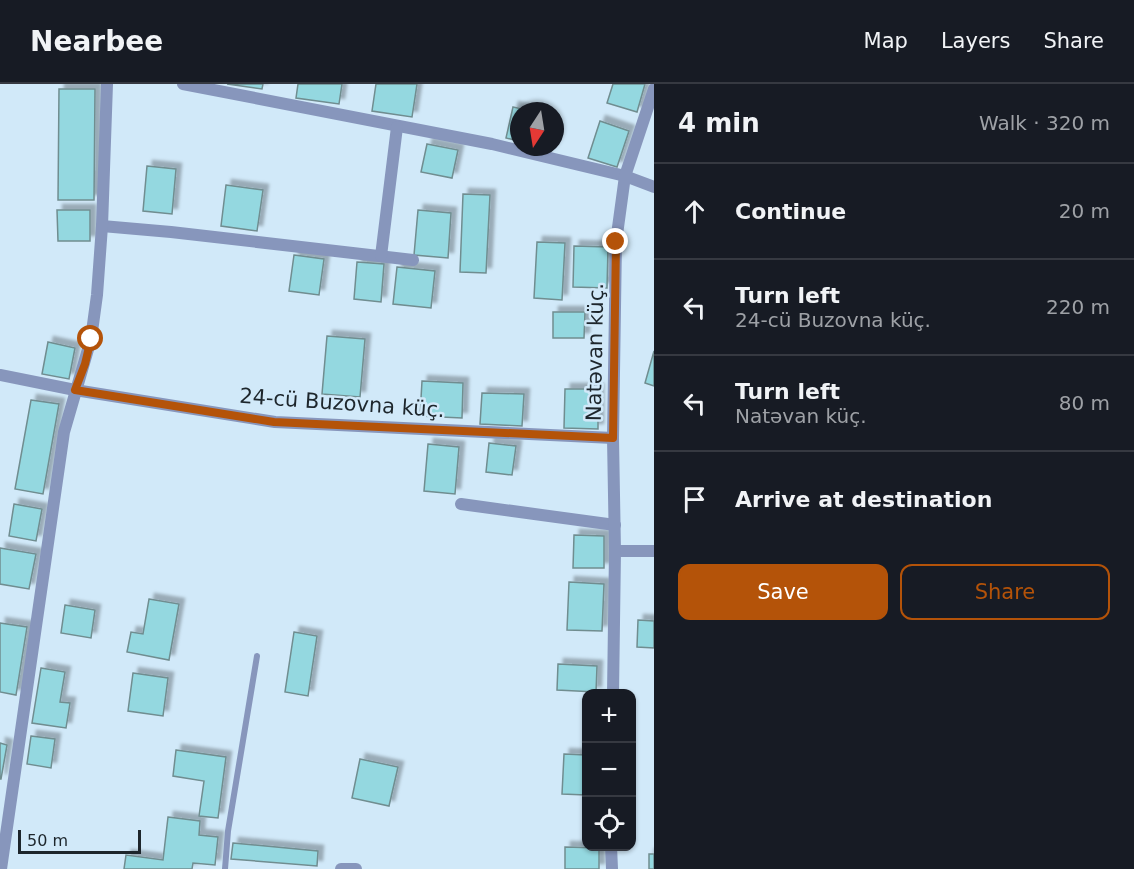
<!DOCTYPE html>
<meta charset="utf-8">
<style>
body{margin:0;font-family:"DejaVu Sans",sans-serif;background:#242831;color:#f1f3f6}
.controls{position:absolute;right:18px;bottom:18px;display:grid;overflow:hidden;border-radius:12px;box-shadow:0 2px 4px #0004}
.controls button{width:54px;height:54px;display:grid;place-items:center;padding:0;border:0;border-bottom:2px solid #363941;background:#171b24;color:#f1f3f6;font:30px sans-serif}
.compass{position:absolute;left:510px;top:18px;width:54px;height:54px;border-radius:50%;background:#171b24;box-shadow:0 2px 4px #0004;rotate:192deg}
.scale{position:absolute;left:18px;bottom:15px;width:123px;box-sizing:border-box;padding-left:6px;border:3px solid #1d262c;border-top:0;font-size:16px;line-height:21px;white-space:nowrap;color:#1d262c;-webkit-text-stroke:4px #d1e9f9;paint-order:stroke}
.stop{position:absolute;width:18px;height:18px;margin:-14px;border:4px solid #b45309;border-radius:50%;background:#fff}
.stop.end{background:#b45309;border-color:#fff;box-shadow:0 2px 6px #0008}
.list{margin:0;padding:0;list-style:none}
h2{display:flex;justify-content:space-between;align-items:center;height:78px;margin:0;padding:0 24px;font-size:26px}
h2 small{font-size:20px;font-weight:400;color:#9ea1a6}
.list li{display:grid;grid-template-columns:39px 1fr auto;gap:18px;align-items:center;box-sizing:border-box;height:96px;padding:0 24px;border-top:2px solid #363941}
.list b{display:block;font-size:22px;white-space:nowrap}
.list p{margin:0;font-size:20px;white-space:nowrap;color:#9ea1a6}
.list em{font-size:20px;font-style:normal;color:#9ea1a6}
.actions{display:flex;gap:12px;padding:18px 24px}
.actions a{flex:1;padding:14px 0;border:2px solid #b45309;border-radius:12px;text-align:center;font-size:21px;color:#b45309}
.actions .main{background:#b45309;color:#fff}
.icon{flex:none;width:33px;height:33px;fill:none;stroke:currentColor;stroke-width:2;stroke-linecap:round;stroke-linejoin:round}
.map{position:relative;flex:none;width:654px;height:785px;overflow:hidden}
header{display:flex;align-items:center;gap:36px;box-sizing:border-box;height:84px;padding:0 30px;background:#171b24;border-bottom:2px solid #363941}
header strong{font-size:28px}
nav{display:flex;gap:33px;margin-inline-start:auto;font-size:21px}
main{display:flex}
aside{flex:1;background:#171b24}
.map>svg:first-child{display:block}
.building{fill:#94d8e0;stroke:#708d90;stroke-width:1.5;filter:url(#shadow)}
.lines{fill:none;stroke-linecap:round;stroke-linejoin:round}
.service{stroke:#8796bc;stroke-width:6}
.minor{stroke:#8796bc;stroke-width:12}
.route{stroke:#b45309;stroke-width:8}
.labels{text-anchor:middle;stroke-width:5;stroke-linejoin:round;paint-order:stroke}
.street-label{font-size:21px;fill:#1d262c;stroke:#d1e9f9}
</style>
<header>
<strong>Nearbee</strong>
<nav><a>Map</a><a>Layers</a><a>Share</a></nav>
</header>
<main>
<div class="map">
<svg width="654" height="785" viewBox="0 0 654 785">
<defs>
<filter id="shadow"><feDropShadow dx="5.5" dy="-5.5" stdDeviation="1.5" flood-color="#0004"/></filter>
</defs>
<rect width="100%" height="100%" fill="#d1e9f9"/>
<!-- building -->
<g class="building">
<polygon points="227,0 263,0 262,5"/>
<polygon points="298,0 342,0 339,20 296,14"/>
<polygon points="376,0 417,0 412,33 372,27"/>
<polygon points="613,0 645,0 637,28 607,19"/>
<polygon points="59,5 95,5 94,116 58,116"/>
<polygon points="513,23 531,27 519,27 519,57 506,54"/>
<polygon points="600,37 629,47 617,83 588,74"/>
<polygon points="427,60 458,66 452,94 421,88"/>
<polygon points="147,82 176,85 172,130 143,127"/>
<polygon points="226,101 263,106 257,147 221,142"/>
<polygon points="463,110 490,111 486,189 460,188"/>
<polygon points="57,126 90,126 90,157 58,157"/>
<polygon points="418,126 451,129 448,174 414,171"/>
<polygon points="537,158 565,159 562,216 534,214"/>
<polygon points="574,162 608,163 607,204 573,203"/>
<polygon points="294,171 324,175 319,211 289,207"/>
<polygon points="357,178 384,180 381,218 354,215"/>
<polygon points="397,183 435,187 431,224 393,220"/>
<polygon points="553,228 585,228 584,254 553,254"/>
<polygon points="327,252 365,255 360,313 322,310"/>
<polygon points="48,258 75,264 69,295 42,290"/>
<polygon points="654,267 654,302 645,299"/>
<polygon points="422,297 463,299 462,334 420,332"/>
<polygon points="565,305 598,305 598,345 564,344"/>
<polygon points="482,309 524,310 522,342 480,340"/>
<polygon points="31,316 59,320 43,410 15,405"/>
<polygon points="489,359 516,362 512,391 486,388"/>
<polygon points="428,360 459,363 455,410 424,407"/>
<polygon points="14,420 42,425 36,457 9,452"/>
<polygon points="574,451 604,452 604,484 573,484"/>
<polygon points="0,464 36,470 29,505 0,500"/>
<polygon points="569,498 604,500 602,547 567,546"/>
<polygon points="149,515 179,520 169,576 127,568 131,548 143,550"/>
<polygon points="65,521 95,526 91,554 61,549"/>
<polygon points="638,536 654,537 654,564 637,563"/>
<polygon points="0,539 27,543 16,611 0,608"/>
<polygon points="294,548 317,552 308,612 285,608"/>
<polygon points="558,580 597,582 596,608 557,606"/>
<polygon points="41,584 65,588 60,618 70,619 66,644 32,639"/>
<polygon points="133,589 168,594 163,632 128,627"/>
<polygon points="31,652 55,655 51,684 27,680"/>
<polygon points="0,659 7,661 1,695 0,695"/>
<polygon points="176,666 226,673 218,734 199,732 204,697 173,692"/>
<polygon points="564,670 586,671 586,711 562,710"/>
<polygon points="360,675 398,683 389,722 352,714"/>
<polygon points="168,733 200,737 199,751 218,753 215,781 193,779 192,785 124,785 126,771 163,776"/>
<polygon points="233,759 318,767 317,782 231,775"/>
<polygon points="565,763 599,764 599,785 565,785"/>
<rect x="649" y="770" width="5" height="15"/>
</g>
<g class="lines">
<!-- service -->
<polyline class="service" points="225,785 228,747 257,572"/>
<!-- minor -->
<g class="minor">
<polyline points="183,0 492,60 625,92 654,103"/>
<polyline points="102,142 171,148 413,176"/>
<polyline points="381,172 397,43"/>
<polyline points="0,291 75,306 275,338 613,354"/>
<polyline points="461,420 615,441"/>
<polyline points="615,467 654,467"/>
<polyline points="613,610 615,467 613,354 616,158 625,92 654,5"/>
<polyline points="611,762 612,785"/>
<polyline points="1,785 64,348 91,255 97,211 102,142 107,0"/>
<polyline points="341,785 356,785"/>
</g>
</g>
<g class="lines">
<!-- route -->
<polyline class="route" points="91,255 85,280 75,306 274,338 613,354 616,158"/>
</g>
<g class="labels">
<!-- street labels -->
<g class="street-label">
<text transform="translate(595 268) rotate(-89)" y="7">Natəvan küç.</text>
<text transform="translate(342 319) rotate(4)" y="7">24-cü Buzovna küç.</text>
</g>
</g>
</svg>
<div class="controls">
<button>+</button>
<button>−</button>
<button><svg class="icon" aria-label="locate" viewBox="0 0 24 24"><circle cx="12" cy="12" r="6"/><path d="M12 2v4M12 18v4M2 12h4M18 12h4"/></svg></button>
</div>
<svg class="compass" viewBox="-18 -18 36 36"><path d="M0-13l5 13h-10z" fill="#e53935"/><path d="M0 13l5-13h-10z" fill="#9ea1a6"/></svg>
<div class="scale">50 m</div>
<div class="stop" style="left:91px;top:255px"></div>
<div class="stop end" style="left:616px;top:158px"></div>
</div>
<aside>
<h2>4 min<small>Walk · 320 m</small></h2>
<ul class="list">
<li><svg class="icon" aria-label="ahead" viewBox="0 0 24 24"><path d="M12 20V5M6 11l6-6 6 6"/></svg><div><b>Continue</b></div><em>20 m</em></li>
<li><svg class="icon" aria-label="left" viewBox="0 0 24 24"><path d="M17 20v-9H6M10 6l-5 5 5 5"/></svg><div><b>Turn left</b><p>24-cü Buzovna küç.</p></div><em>220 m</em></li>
<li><svg class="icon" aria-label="left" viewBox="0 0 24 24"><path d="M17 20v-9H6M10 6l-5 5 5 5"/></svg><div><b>Turn left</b><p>Natəvan küç.</p></div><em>80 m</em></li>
<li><svg class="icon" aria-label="arrive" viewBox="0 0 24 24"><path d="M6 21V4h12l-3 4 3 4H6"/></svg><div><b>Arrive at destination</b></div></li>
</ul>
<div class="actions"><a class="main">Save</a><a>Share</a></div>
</aside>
</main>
